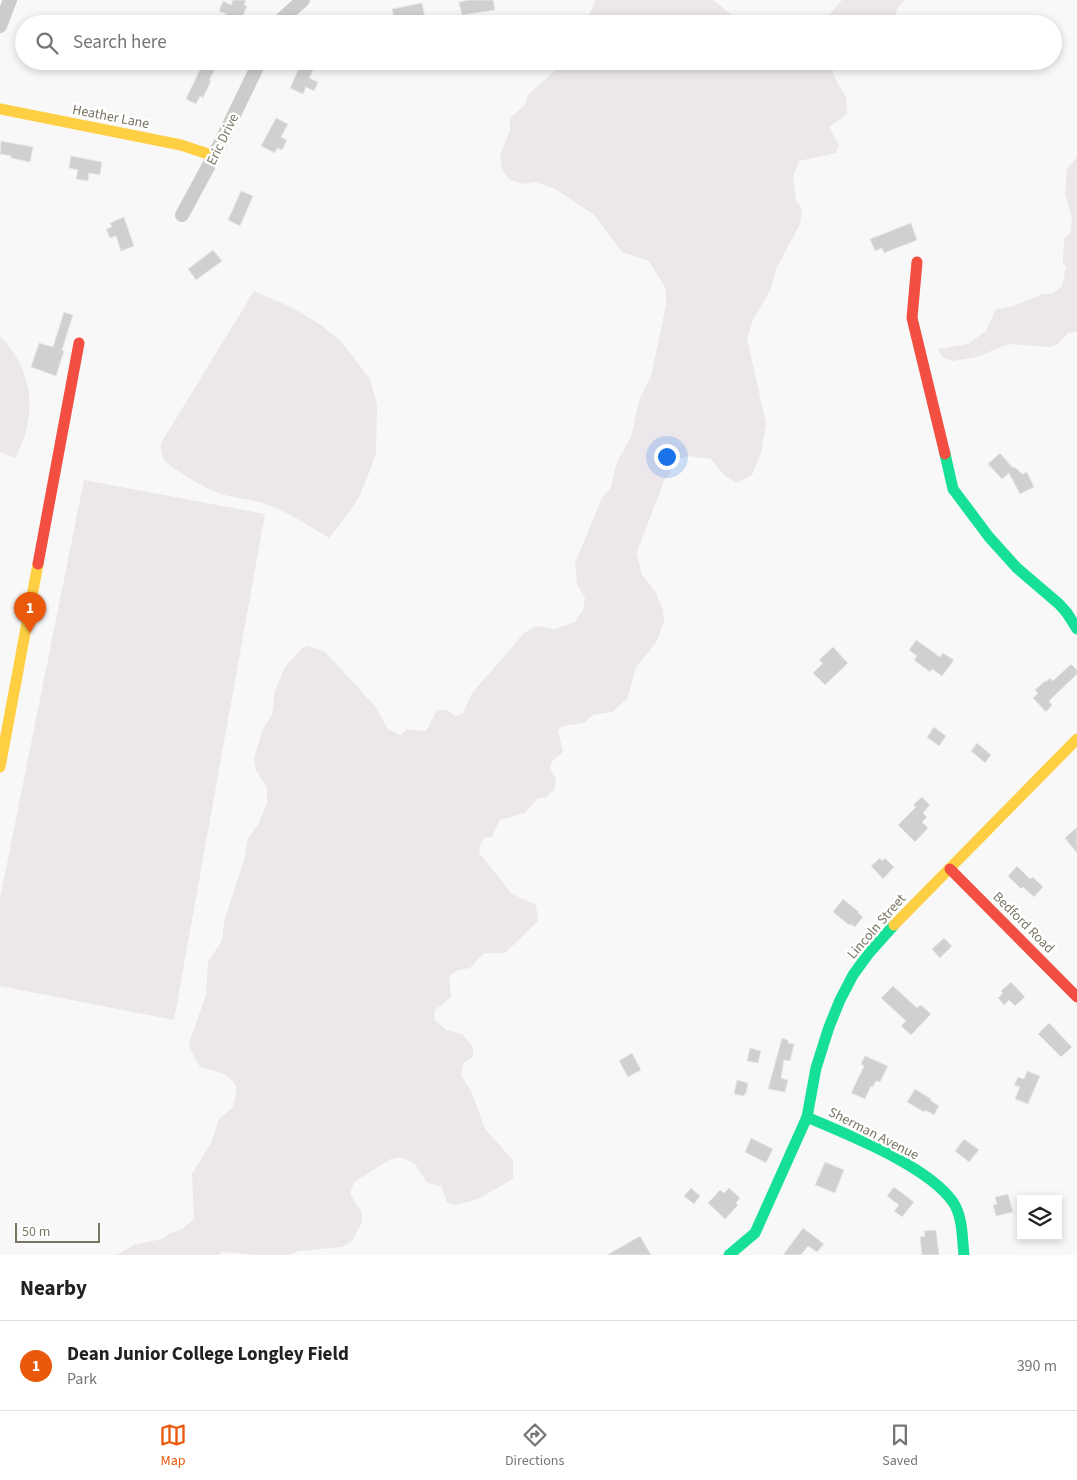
<!DOCTYPE html>
<style>
body{margin:0;font-family:"Source Sans 3",sans-serif;background:#f2f2f2;color:#222}
.controls{position:absolute;right:15px;bottom:15px;display:grid;overflow:hidden;border-radius:0px;box-shadow:0 2px 8px #0003}
.controls button{width:45px;height:45px;display:grid;place-items:center;padding:0;border:0;border-bottom:1px solid #e0e0e0;background:#fff;color:#222;font:25px sans-serif}
.scale{position:absolute;left:15px;bottom:12px;width:85px;box-sizing:border-box;padding-left:5px;border:2px solid #7a7563;border-top:0;font-size:14px;line-height:18px;white-space:nowrap;color:#7a7563;-webkit-text-stroke:4px #fff;paint-order:stroke}
.you{position:absolute;left:666px;top:456px;width:18px;height:18px;margin:-12px;border:4px solid #fff;border-radius:50%;background:#1a73e8;box-shadow:0 0 0 8px #1a73e833}
.badge{display:grid;place-items:center;width:32px;height:32px;border-radius:50%;background:#ea580c;color:#fff;font-size:16px;font-weight:700}
.pin{position:absolute;translate:-50% -41px;filter:drop-shadow(0 1px 2px #0008)}
.pin::after{content:'';position:absolute;top:26px;width:18px;height:15px;background:inherit;clip-path:polygon(0 0,100% 0,50% 100%)}
.list{margin:0;padding:0;list-style:none}
h2{display:flex;justify-content:space-between;align-items:center;height:65px;margin:0;padding:0 20px;font-size:21px}
h2 small{font-size:16px;font-weight:400;color:#767676}
.list li{display:grid;grid-template-columns:32px 1fr auto;gap:15px;align-items:center;box-sizing:border-box;height:90px;padding:0 20px;border-top:1px solid #e0e0e0}
.list b{display:block;font-size:19px;white-space:nowrap}
.list p{margin:0;font-size:16px;white-space:nowrap;color:#767676}
.list em{font-size:16px;font-style:normal;color:#767676}
.icon{flex:none;width:28px;height:28px;fill:none;stroke:currentColor;stroke-width:2;stroke-linecap:round;stroke-linejoin:round}
.map{position:relative;flex:none;width:1077px;height:1255px;overflow:hidden}
.search{position:absolute;background:#fff;box-shadow:0 2px 8px #0003;left:15px;right:15px;top:15px;height:55px;display:flex;align-items:center;gap:12px;box-sizing:border-box;padding:0 18px;border-radius:28px;color:#767676;font-size:19px}
.sheet{height:155px;background:#fff}
nav{display:flex;justify-content:space-around;align-items:center;box-sizing:border-box;height:70px;border-top:1px solid #e0e0e0;background:#fff;font-size:14px;color:#767676}
nav a{display:grid;justify-items:center;gap:2px}
nav .on{color:#ea580c}
.map>svg:first-child{display:block}
.green{fill:#ebe7eb}
.building{fill:#d0d0ce;stroke:#e8e8e8}
.lines{fill:none;stroke-linecap:round;stroke-linejoin:round}
.street{stroke:#ccccca;stroke-width:14}
.fast{stroke:#16e098;stroke-width:11}
.slow{stroke:#ffcf43;stroke-width:11}
.jam{stroke:#f24e42;stroke-width:11}
.labels{text-anchor:middle;stroke-width:5;stroke-linejoin:round;paint-order:stroke}
.street-label{font-size:14px;fill:#7a7563;stroke:#fff}
</style>
<div class="map">
<svg width="1077" height="1255" viewBox="0 0 1077 1255">
<rect width="100%" height="100%" fill="#f8f8f9"/>
<!-- green -->
<g class="green">
<polygon points="596,0 713,0 743,24 578,24 587,18"/>
<polygon points="842,0 905,0 897,9 894,21 890,24 817,24 831,13"/>
<path d="M560,61H833V74L846,98L847,114L829,127L839,145L836,153L799,161L793,177L796,200L802,209L800,224L776,269L771,289L753,320L747,338L766,424L761,453L752,475L737,483L725,476L711,459L688,456L679,459L664,481L637,552L641,573L655,591L663,610L664,622L656,643L636,667L627,699L612,712L593,715L584,723L563,726L558,730L563,752L552,761L550,768L556,780L554,790L546,798H538L525,813L500,820L494,831L492,837L484,838L479,847L480,854L512,894L536,905L538,921L505,953H484L470,968L458,970L449,976L451,997L435,1010L434,1019L446,1030L462,1034L473,1047V1057L463,1063L461,1075L472,1093L485,1129L513,1160V1179L478,1199L455,1205L447,1202L441,1186L427,1183L415,1164L400,1157L391,1159L354,1182L350,1194L362,1213V1222L352,1241L342,1247L299,1251L288,1255H257L222,1252L218,1255H116L136,1244L163,1239L170,1233L181,1230L194,1219L192,1174L211,1143L219,1119L233,1107C234,1101 237,1092 236,1087C232,1073 211,1070 200,1067L189,1047L190,1040L206,995L208,961L222,941L224,922L245,857L248,838L258,825L267,803V788L256,770L254,758L262,731L272,714L275,691L285,667L302,648L309,646L325,652L375,706L388,729L400,735L407,729L426,731L437,710H446L456,716L463,713L472,693L524,633L536,626L555,629L575,622L583,610L585,598L577,584L575,563L602,498L610,489L617,462L631,437L640,398L651,376L666,305V289L649,261L622,252L594,215L555,189L535,182L523,184L510,180L502,170L500,154L510,131V118L525,105L528,95L560,66Z"/>
<polygon points="1077,157 1077,332 1068,333 1057,345 1049,347 1008,344 977,357 953,361 943,358 938,349 968,344 986,331 996,309 1014,306 1043,294 1052,294 1062,286 1066,267 1063,263 1064,239 1070,233 1072,218 1065,193 1067,169"/>
<path d="M254,291L291,307L321,325L341,341L370,379L377,404L376,453L370,470L360,495L350,511L329,538C311,527 293,515 273,507C256,499 238,499 221,494C211,491 171,469 165,461C161,456 161,450 161,443Z"/>
<path d="M0,336C34,371 38,416 15,458L0,452Z"/>
<polygon points="84,480 265,514 174,1020 0,986 0,899"/>
</g>
<!-- building -->
<g class="building">
<polygon points="233,0 246,0 244,5 247,6 239,24 222,24 226,14 219,11 223,1 231,5"/>
<polygon points="468,0 493,0 495,10 462,15 459,2"/>
<polygon points="422,3 425,17 420,18 421,24 405,24 405,20 395,22 392,9"/>
<polygon points="302,61 310,61 316,64 309,78 318,82 314,91 306,87 303,94 290,88"/>
<polygon points="203,63 215,69 209,80 211,81 203,98 200,96 196,104 186,99"/>
<polygon points="276,118 288,124 281,137 287,140 282,150 277,148 275,153 261,146"/>
<polygon points="1,141 33,147 30,162 11,158 11,156 0,154"/>
<polygon points="71,156 102,162 100,175 89,173 88,181 76,179 78,170 69,168"/>
<polygon points="241,191 253,196 240,226 228,220"/>
<polygon points="124,217 134,246 121,251 116,236 110,238 106,229 112,227 110,223"/>
<polygon points="911,223 917,240 884,253 882,248 875,251 870,239"/>
<polygon points="213,250 222,261 196,280 188,269"/>
<polygon points="64,312 73,315 62,350 64,351 56,376 31,367 39,343 53,347"/>
<polygon points="1000,453 1012,467 1016,468 1022,474 1027,472 1034,487 1020,494 1009,473 1002,479 988,464"/>
<polygon points="916,640 940,657 943,653 954,660 942,676 932,669 930,672 914,660 917,656 909,650"/>
<polygon points="833,647 848,663 825,685 813,673 823,663 819,660"/>
<polygon points="1071,664 1077,670 1077,674 1049,701 1052,705 1046,712 1033,698 1038,693 1035,690 1045,681 1046,682 1050,678 1053,681"/>
<polygon points="934,727 946,736 939,746 927,737"/>
<polygon points="977,743 991,755 985,763 971,751"/>
<polygon points="922,797 930,805 923,813 927,817 922,822 928,828 915,842 898,825 916,807 913,805"/>
<polygon points="1077,827 1077,853 1065,838"/>
<polygon points="880,858 882,861 885,858 894,867 883,879 871,866"/>
<polygon points="1017,866 1030,879 1033,877 1043,887 1034,897 1023,887 1021,889 1008,876"/>
<polygon points="843,899 859,912 858,913 863,917 855,927 850,924 849,925 833,912"/>
<polygon points="944,938 952,946 940,958 932,949"/>
<polygon points="1011,982 1025,997 1015,1006 1009,1000 1004,1005 998,998 1003,993 1001,991"/>
<polygon points="893,986 917,1008 921,1005 931,1014 911,1035 901,1026 906,1021 881,998"/>
<polygon points="1049,1023 1072,1047 1061,1057 1038,1034"/>
<polygon points="782,1038 788,1040 788,1043 794,1044 790,1061 784,1060 781,1078 788,1080 785,1092 768,1089"/>
<polygon points="750,1048 761,1051 758,1063 747,1061"/>
<polygon points="632,1053 641,1070 628,1077 619,1061"/>
<polygon points="865,1056 888,1066 880,1082 876,1081 873,1087 871,1086 865,1099 851,1093 864,1066 861,1064"/>
<polygon points="1027,1071 1040,1076 1028,1104 1015,1099 1020,1087 1014,1085 1018,1077 1024,1079"/>
<polygon points="737,1080 748,1083 746,1094 745,1093 744,1096 734,1094"/>
<polygon points="915,1089 931,1099 930,1100 939,1106 934,1115 925,1110 924,1112 907,1102"/>
<polygon points="751,1138 773,1149 766,1163 745,1152"/>
<polygon points="964,1139 979,1150 969,1162 955,1151"/>
<polygon points="825,1162 844,1170 835,1193 815,1185"/>
<polygon points="894,1187 914,1202 902,1217 894,1211 899,1205 887,1196"/>
<polygon points="691,1188 700,1196 694,1204 684,1196"/>
<polygon points="729,1188 740,1198 736,1203 738,1205 725,1219 708,1203 720,1190 724,1193"/>
<polygon points="1008,1194 1013,1212 996,1216 993,1205 997,1204 995,1197"/>
<polygon points="803,1228 824,1244 817,1252 808,1246 801,1255 783,1255"/>
<polygon points="936,1230 939,1255 922,1255 920,1237 925,1236 924,1231"/>
<polygon points="640,1236 651,1255 607,1255"/>
</g>
<g class="lines">
<!-- street -->
<g class="street">
<polyline points="279,24 282,19 303,0"/>
<polyline points="0,26 10,0"/>
<polyline points="182,215 214,156 260,61"/>
</g>
<!-- fast -->
<g class="fast">
<polyline points="945,454 953,489 989,537 1017,568 1059,604 1067,613 1077,629"/>
<path d="M807,1117C848,1135 927,1165 953,1202C963,1217 962,1238 964,1255"/>
<polyline points="729,1255 755,1233 807,1117 816,1068 829,1027 840,1000 853,975 869,953 894,925"/>
</g>
<!-- slow -->
<g class="slow">
<polyline points="0,109 181,145 214,156"/>
<polyline points="0,767 38,564"/>
<polyline points="894,925 1077,739"/>
</g>
<!-- jam -->
<g class="jam">
<polyline points="917,262 912,318 945,454"/>
<polyline points="38,564 79,343"/>
<polyline points="950,869 1077,997"/>
</g>
</g>
<g class="labels">
<!-- street labels -->
<g class="street-label">
<text transform="translate(111 116) rotate(11)" y="5">Heather Lane</text>
<text transform="translate(222 139) rotate(-64)" y="5">Eric Drive</text>
<text transform="translate(1024 922) rotate(45)" y="5">Bedford Road</text>
<text transform="translate(876 926) rotate(-49)" y="5">Lincoln Street</text>
<text transform="translate(874 1133) rotate(27)" y="5">Sherman Avenue</text>
</g>
</g>
</svg>
<div class="controls">
<button><svg class="icon" aria-label="layers" viewBox="0 0 24 24"><path d="M12 4l9 5-9 5-9-5zM3 14l9 5 9-5"/></svg></button>
</div>
<div class="scale">50 m</div>
<div class="you"></div>
<div class="pin badge" style="left:30px;top:633px">1</div>
<div class="search"><svg class="icon" aria-label="search" viewBox="0 0 24 24"><circle cx="10" cy="10" r="6"/><path d="M15 15l6 6"/></svg>Search here</div>
</div>
<section class="sheet">
<h2>Nearby<small></small></h2>
<ul class="list">
<li><span class="badge">1</span><div><b>Dean Junior College Longley Field</b><p>Park</p></div><em>390 m</em></li>
</ul>
</section>
<nav>
<a class="on"><svg class="icon" aria-label="map" viewBox="0 0 24 24"><path d="M3 6l6-2 6 2 6-2v14l-6 2-6-2-6 2zM9 4v14M15 6v14"/></svg>Map</a>
<a><svg class="icon" aria-label="directions" viewBox="0 0 24 24"><path d="M12 3l9 9-9 9-9-9zM9 14v-3h6M13 9l2 2-2 2"/></svg>Directions</a>
<a><svg class="icon" aria-label="saved" viewBox="0 0 24 24"><path d="M7 4h10v16l-5-4-5 4z"/></svg>Saved</a>
</nav>
